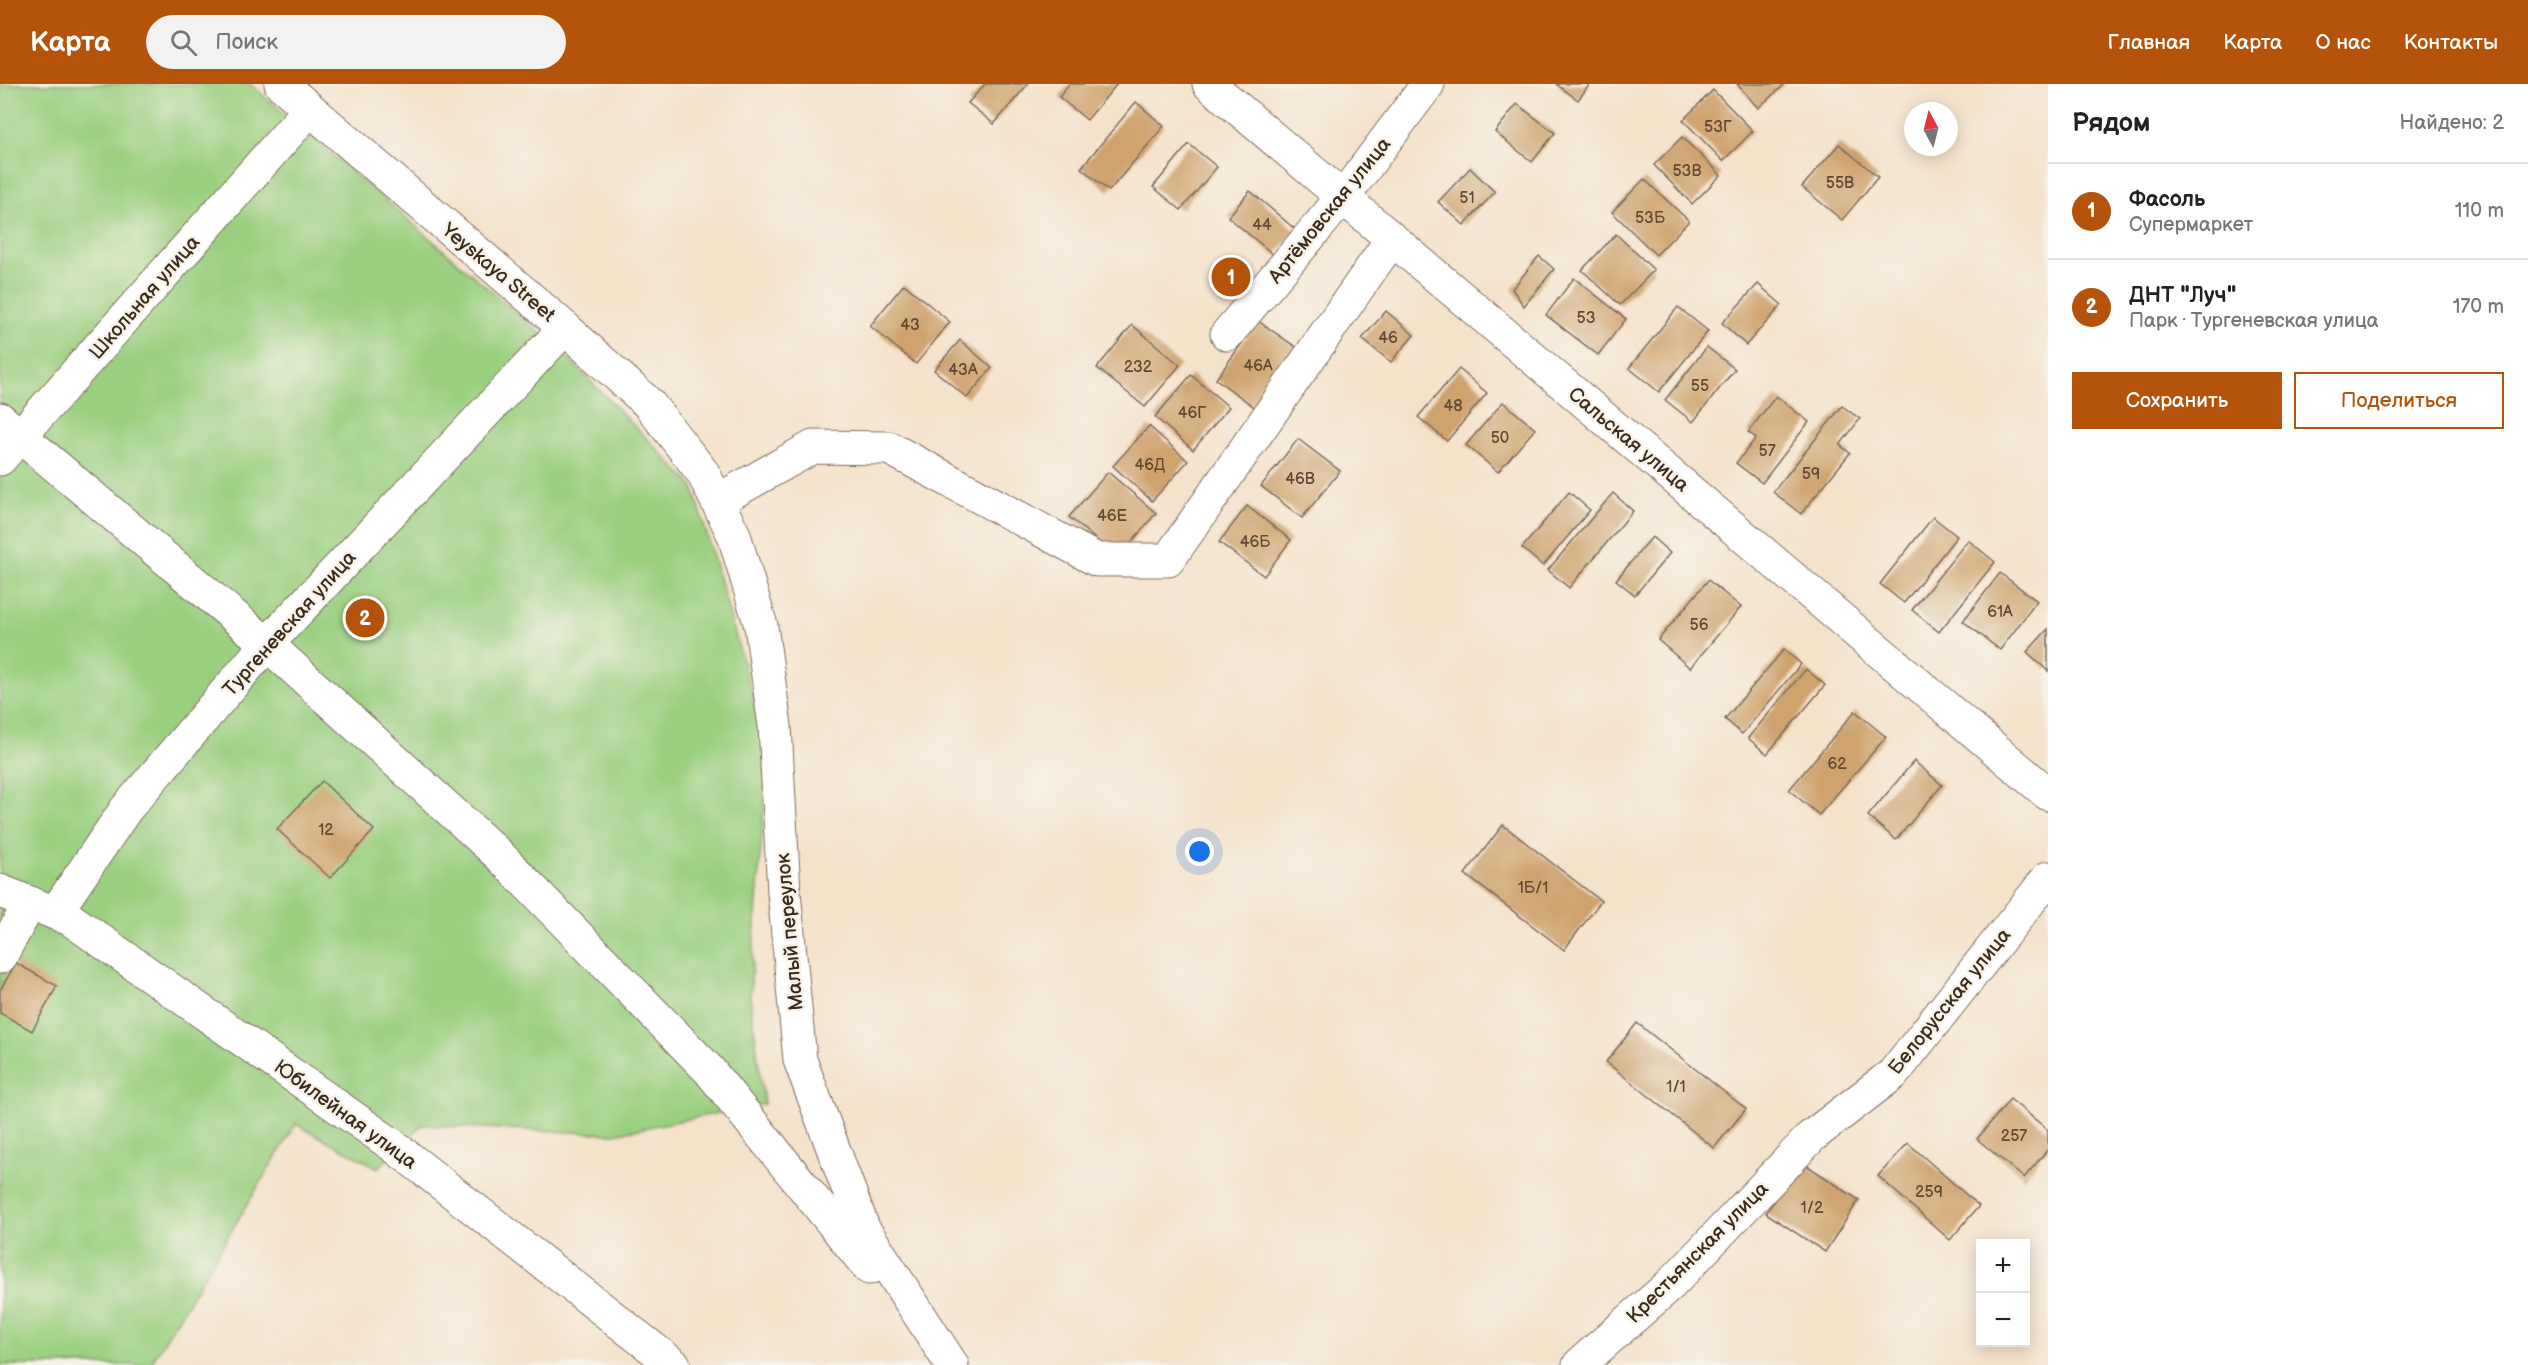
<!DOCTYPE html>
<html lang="ru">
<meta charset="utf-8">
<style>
body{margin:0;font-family:"Balsamiq Sans",sans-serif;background:#f2f2f2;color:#222}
.controls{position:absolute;right:18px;bottom:18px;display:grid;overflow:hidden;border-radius:0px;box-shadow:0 3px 15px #0003}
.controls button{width:54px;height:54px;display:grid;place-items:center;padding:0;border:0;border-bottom:2px solid #e0e0e0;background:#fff;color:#222;font:30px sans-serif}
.compass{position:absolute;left:1904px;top:18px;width:54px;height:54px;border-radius:50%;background:#fff;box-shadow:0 3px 15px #0003;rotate:353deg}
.you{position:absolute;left:1200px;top:768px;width:21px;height:21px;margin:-15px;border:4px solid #fff;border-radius:50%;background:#1a73e8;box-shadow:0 0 0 9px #1a73e833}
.badge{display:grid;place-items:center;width:39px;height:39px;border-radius:50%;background:#b45309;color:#fff;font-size:20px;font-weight:700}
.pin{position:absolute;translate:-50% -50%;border:3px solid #fff;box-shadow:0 2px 6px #0006}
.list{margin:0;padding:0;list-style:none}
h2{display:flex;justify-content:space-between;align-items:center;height:78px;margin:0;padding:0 24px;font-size:26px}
h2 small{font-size:20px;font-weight:400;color:#767676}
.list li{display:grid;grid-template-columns:39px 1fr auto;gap:18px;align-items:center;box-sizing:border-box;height:96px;padding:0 24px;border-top:2px solid #e0e0e0}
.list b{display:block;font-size:22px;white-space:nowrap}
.list p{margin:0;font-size:20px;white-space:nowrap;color:#767676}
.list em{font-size:20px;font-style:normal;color:#767676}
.actions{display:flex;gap:12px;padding:18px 24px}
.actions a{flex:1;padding:14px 0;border:2px solid #b45309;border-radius:0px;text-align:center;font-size:21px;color:#b45309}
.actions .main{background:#b45309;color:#fff}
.icon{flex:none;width:33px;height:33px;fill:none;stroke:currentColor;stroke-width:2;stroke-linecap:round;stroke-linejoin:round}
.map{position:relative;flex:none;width:2048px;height:1281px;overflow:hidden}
header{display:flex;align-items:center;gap:36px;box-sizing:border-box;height:84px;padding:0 30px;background:#b45309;color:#fff}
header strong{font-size:28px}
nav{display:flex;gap:33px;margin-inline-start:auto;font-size:21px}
.search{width:420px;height:54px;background:#f2f2f2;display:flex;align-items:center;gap:15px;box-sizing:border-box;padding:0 21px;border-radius:33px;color:#767676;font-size:22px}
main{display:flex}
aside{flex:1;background:#fff}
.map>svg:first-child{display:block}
.green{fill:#9acf80;stroke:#6a7c4f;stroke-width:1.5}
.building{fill:#cea36e}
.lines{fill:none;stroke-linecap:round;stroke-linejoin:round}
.minor-casing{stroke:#7c6a5b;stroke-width:35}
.minor{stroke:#fff;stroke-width:33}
.labels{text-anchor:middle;stroke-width:5;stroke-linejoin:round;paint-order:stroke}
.number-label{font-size:16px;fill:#604832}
.street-label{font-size:20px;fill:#3b2a1e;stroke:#f7f3e8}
</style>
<header>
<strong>Карта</strong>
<div class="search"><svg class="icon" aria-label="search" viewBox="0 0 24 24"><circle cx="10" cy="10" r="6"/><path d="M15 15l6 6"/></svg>Поиск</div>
<nav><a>Главная</a><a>Карта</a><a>О нас</a><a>Контакты</a></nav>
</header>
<main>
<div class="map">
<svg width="2048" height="1281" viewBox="0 0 2048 1281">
<rect width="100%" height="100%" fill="#f7f3e8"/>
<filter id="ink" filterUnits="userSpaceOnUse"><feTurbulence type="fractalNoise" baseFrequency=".0167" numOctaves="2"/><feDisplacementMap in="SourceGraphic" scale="12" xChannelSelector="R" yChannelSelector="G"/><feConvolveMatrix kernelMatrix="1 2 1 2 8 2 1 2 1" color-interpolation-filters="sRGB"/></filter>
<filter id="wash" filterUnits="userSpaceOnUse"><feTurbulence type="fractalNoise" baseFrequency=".008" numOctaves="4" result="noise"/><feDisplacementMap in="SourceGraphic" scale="24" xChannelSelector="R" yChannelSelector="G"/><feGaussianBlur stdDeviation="1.35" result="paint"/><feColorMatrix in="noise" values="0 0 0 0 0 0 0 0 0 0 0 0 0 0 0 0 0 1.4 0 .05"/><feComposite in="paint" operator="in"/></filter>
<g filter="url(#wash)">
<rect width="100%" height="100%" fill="#f5e2cb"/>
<!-- green -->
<polygon class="green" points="0,0 250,0 562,268 693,402 768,666 750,913 764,1020 614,1050 422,1041 378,1084 296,1040 150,1281 0,1281"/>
<g id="blocks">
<!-- building -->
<g class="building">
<polygon points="985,0 1028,0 994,40 968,19"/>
<polygon points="1069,0 1117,0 1087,36 1059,13"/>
<polygon points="1556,0 1590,0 1578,16"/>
<polygon points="1737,0 1785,0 1758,24"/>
<polygon points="1713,6 1753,47 1723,77 1683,36"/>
<polygon points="1136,18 1164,42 1109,107 1081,84"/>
<polygon points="1517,20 1555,49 1532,78 1495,48"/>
<polygon points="1682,53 1721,91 1692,120 1654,81"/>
<polygon points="1189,60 1217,83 1181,126 1153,103"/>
<polygon points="1839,60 1878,93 1842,136 1802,103"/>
<polygon points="1470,84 1495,108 1464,141 1438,118"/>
<polygon points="1644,95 1689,137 1656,171 1612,128"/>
<polygon points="1250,107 1296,146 1275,172 1228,133"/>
<polygon points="1616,150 1654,186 1620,221 1582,186"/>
<polygon points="1539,172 1554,185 1524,222 1512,205"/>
<polygon points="1574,194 1626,235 1598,271 1546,231"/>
<polygon points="904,200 950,238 916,280 870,242"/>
<polygon points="1758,200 1782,221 1746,261 1722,239"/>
<polygon points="1678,223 1708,247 1659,308 1629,284"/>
<polygon points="1386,227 1414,251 1391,278 1362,255"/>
<polygon points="1258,237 1300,266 1257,325 1216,295"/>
<polygon points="1132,241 1180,281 1145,323 1097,284"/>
<polygon points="960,256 992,284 967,314 934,286"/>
<polygon points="1707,263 1735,285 1693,338 1665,316"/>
<polygon points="1459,285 1487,309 1447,357 1418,333"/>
<polygon points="1191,291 1229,323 1193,366 1155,333"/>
<polygon points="1776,312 1809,338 1762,399 1736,379 1756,354 1748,348"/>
<polygon points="1503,318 1535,345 1498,388 1466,361"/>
<polygon points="1842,322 1860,335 1840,361 1850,369 1801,430 1773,408"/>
<polygon points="1149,342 1188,377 1152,417 1113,382"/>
<polygon points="1298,355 1340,387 1302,434 1261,402"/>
<polygon points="1108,388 1156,429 1118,474 1069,433"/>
<polygon points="1569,408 1590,426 1543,482 1522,464"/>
<polygon points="1613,409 1633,427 1569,504 1548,486"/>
<polygon points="1247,422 1291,456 1264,492 1219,458"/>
<polygon points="1933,433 1957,452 1904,519 1880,500"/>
<polygon points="1652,453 1670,469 1635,511 1616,496"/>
<polygon points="1968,456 1995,478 1939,548 1912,526"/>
<polygon points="2000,489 2037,517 2000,566 1963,537"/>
<polygon points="1708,496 1741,523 1690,584 1658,556"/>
<polygon points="2048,545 2048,587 2027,568"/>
<polygon points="1784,565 1801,580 1742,650 1725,635"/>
<polygon points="1806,585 1825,601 1767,670 1748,654"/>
<polygon points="1855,627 1886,653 1819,731 1789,706"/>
<polygon points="1914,677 1942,701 1896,756 1868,732"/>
<polygon points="322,697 374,746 330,794 277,745"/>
<polygon points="1503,741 1601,817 1564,866 1465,790"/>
<polygon points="16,879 57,902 32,947 0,929 0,906"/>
<polygon points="1637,939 1746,1025 1714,1064 1606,978"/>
<polygon points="2010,1015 2048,1046 2048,1065 2024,1094 1977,1055"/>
<polygon points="1908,1059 1979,1122 1950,1156 1878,1092"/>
<polygon points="1800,1077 1859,1116 1825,1168 1766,1129"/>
</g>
</g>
</g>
<g filter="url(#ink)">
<use href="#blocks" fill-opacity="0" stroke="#7c6a5b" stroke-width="1.5"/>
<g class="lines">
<defs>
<g id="minor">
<polyline points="281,0 565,244 649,320 703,389 734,451 761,542 775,642 784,808 800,976 863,1144 952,1281"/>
<polyline points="1209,0 2048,710"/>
<polyline points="1227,250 1343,113 1428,0"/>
<polyline points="0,335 267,560 498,770 709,986 869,1184"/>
<polyline points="0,375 309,26"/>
<polyline points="717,417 813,363 889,364 1097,476 1168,476 1392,155"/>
<polyline points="0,807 70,835 391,1060 674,1281"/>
<polyline points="55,829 126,725 267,560 565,244"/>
<polyline points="0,873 30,819"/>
<polyline points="1579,1281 1671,1200 1812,1052 1893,990 2048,794"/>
</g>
</defs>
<!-- minor casing -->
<use href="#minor" class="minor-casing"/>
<!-- minor -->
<use href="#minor" class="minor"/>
</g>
</g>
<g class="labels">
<!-- number labels -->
<g class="number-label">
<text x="1718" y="48">53Г</text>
<text x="1687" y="92">53В</text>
<text x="1840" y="104">55В</text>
<text x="1467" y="119">51</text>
<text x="1650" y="139">53Б</text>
<text x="1262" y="146">44</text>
<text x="1586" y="239">53</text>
<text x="910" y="246">43</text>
<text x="1388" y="259">46</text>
<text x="1258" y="287">46А</text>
<text x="1138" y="288">232</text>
<text x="963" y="291">43А</text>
<text x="1700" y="307">55</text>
<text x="1453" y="327">48</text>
<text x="1192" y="334">46Г</text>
<text x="1500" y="359">50</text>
<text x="1767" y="372">57</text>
<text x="1150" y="386">46Д</text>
<text x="1811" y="395">59</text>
<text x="1300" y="400">46В</text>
<text x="1112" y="437">46Е</text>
<text x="1255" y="463">46Б</text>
<text x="2000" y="533">61А</text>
<text x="1699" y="546">56</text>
<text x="1837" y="685">62</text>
<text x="326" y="751">12</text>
<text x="1533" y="809">1Б/1</text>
<text x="1676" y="1008">1/1</text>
<text x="2014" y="1057">257</text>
<text x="1929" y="1113">259</text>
<text x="1812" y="1129">1/2</text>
</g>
<!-- street labels -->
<g class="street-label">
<text transform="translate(1329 126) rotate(-51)" y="7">Артёмовская улица</text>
<text transform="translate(499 188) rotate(40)" y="7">Yeyskaya Street</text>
<text transform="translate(144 213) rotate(-49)" y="7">Школьная улица</text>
<text transform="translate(1629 355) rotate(40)" y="7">Сальская улица</text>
<text transform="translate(289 539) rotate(-48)" y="7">Тургеневская улица</text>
<text transform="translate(789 848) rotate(-95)" y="7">Малый переулок</text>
<text transform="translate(1949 917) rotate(-51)" y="7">Белорусская улица</text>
<text transform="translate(346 1030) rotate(36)" y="7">Юбилейная улица</text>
<text transform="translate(1697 1168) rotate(-45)" y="7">Крестьянская улица</text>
</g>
</g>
</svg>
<div class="controls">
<button>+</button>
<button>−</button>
</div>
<svg class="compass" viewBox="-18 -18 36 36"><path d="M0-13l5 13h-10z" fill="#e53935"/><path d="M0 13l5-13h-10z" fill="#767676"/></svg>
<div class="you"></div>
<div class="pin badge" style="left:1231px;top:193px">1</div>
<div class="pin badge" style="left:365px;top:534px">2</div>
</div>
<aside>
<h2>Рядом<small>Найдено: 2</small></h2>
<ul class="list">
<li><span class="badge">1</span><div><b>Фасоль</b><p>Супермаркет</p></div><em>110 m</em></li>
<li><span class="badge">2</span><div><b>ДНТ &quot;Луч&quot;</b><p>Парк · Тургеневская улица</p></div><em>170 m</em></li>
</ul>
<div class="actions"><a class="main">Сохранить</a><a>Поделиться</a></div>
</aside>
</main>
